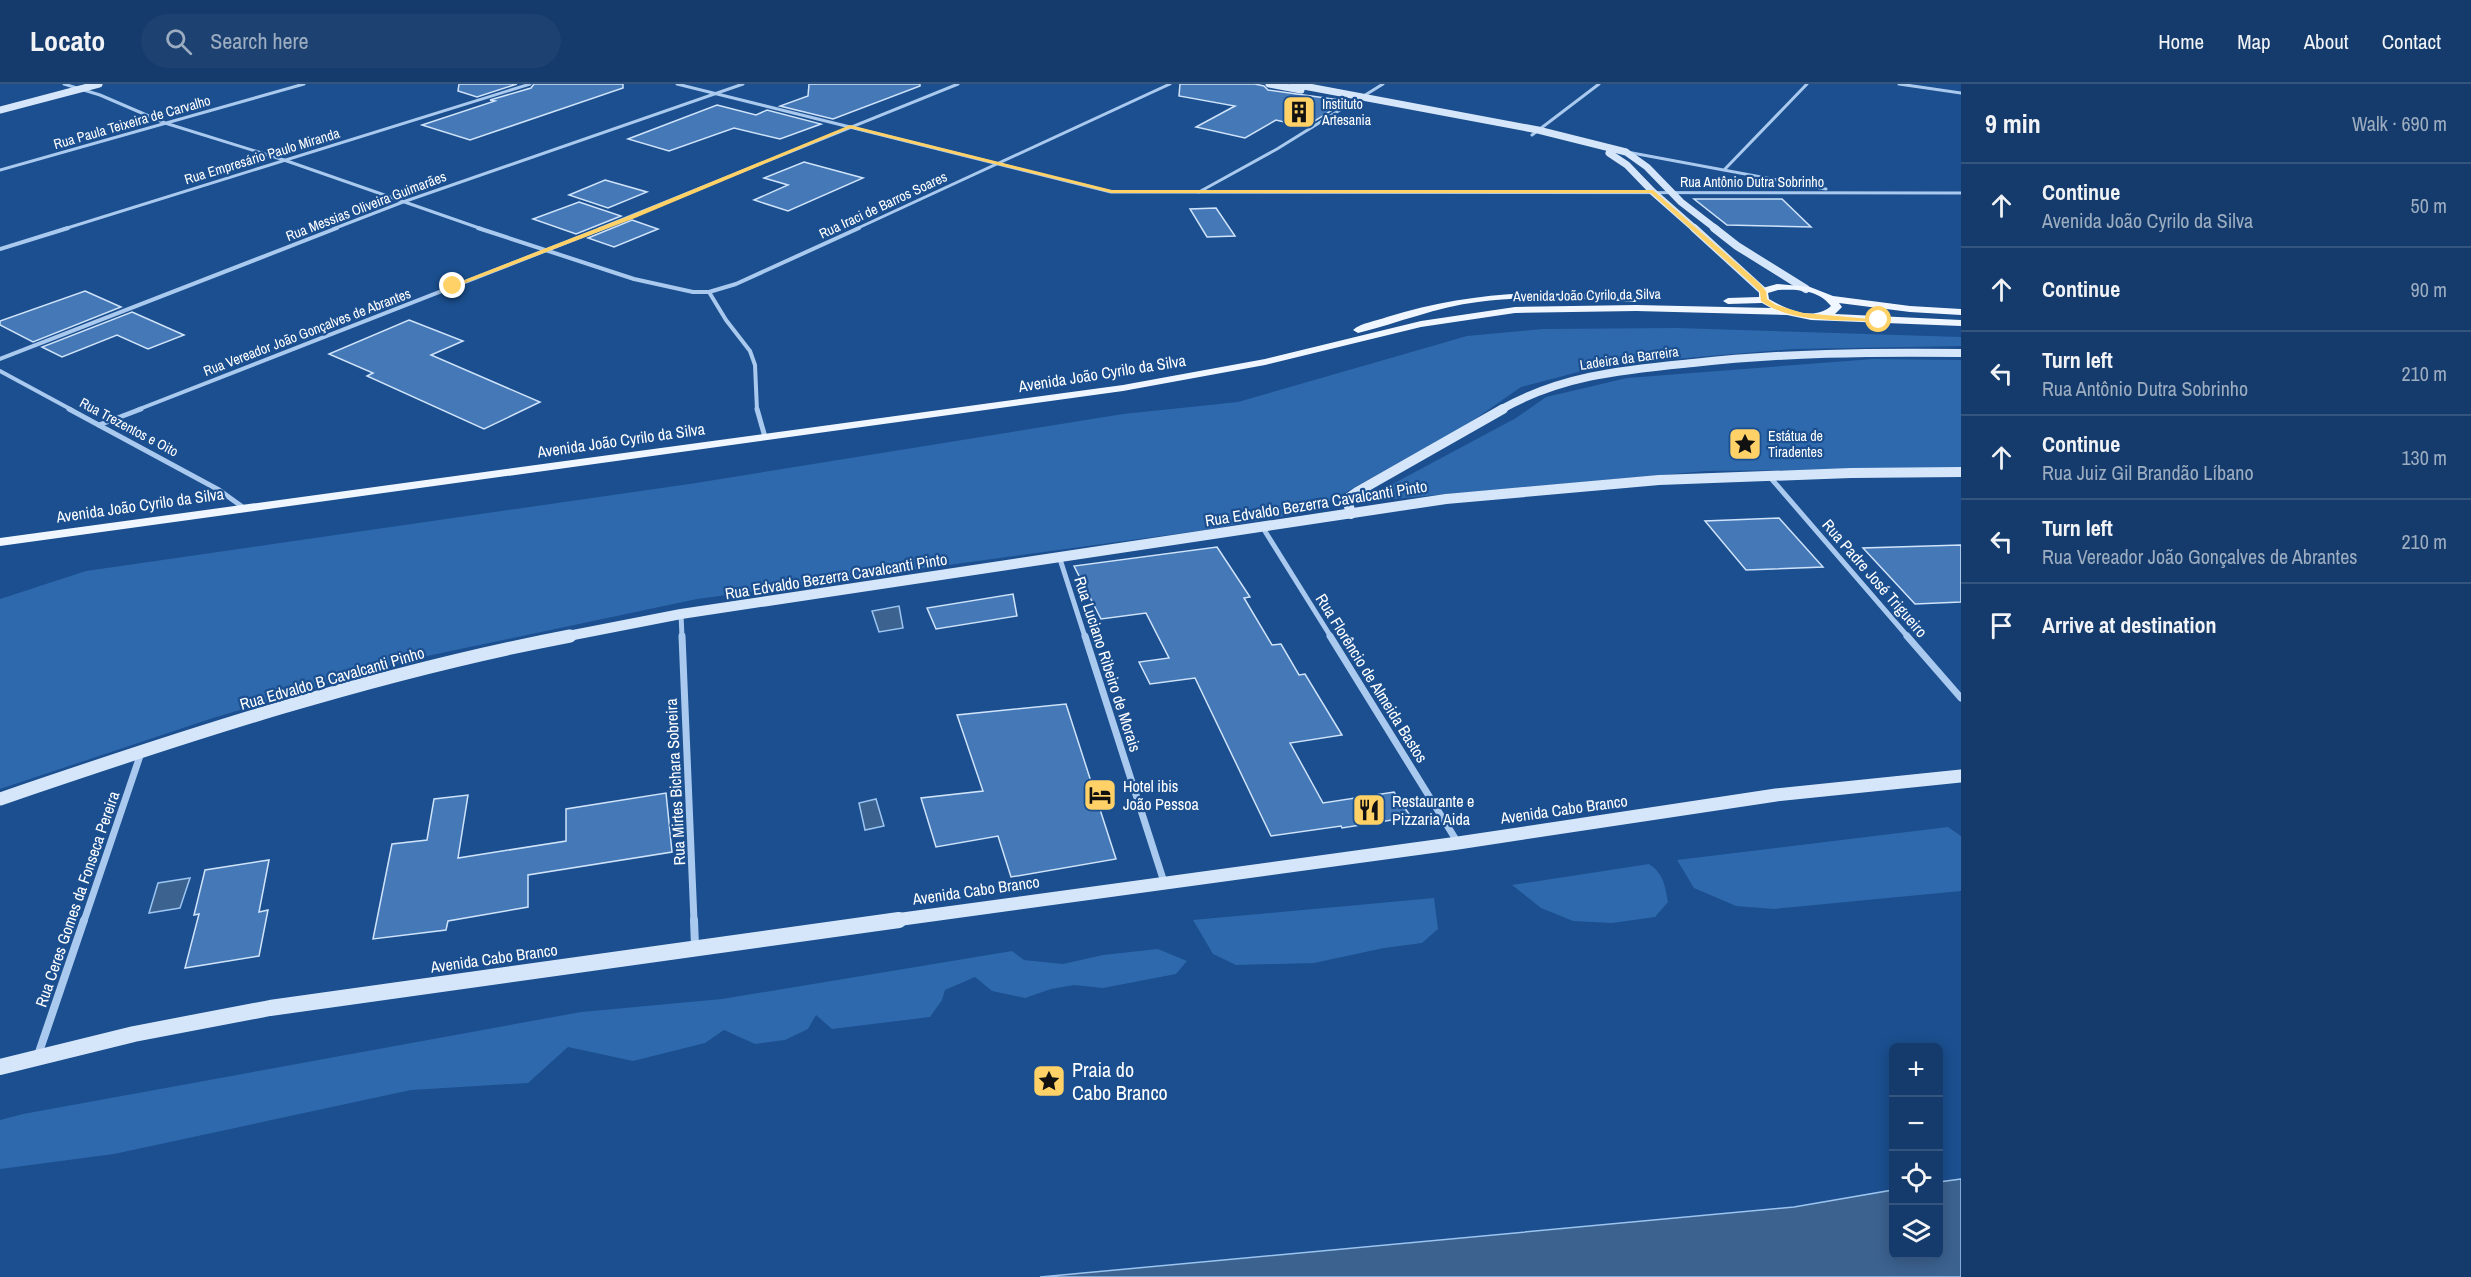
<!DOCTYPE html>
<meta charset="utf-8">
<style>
body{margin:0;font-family:"Archivo Narrow",sans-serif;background:#1d4271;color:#f1f3f6}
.controls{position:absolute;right:18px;bottom:18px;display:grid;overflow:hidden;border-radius:9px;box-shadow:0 3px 15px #0003}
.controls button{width:54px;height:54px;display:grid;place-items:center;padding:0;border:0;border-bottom:2px solid #33557e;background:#143b6b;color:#f1f3f6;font:30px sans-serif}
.stop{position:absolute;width:18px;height:18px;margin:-14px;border:4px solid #ffd166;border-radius:50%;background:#fff}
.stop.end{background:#ffd166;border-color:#fff;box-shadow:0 2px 6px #0008}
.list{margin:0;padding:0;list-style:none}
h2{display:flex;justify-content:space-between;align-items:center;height:78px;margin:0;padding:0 24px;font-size:26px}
h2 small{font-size:20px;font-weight:400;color:#9dadc1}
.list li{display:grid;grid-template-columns:39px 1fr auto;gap:18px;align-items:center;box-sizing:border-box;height:84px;padding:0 24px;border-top:2px solid #33557e}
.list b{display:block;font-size:22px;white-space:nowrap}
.list p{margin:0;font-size:20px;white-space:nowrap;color:#9dadc1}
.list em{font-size:20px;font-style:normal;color:#9dadc1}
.icon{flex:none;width:33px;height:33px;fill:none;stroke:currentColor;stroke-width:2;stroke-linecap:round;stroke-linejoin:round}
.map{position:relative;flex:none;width:1961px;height:1193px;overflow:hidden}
header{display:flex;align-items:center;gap:36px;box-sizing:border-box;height:84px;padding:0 30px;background:#143b6b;border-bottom:2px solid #33557e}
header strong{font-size:28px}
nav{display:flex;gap:33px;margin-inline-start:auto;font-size:21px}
.search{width:420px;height:54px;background:#1d4271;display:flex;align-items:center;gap:15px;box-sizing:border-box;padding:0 21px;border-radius:33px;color:#9dadc1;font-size:22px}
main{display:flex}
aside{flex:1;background:#143b6b}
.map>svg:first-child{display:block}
.green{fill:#2e69ad}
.water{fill:#3c6290;stroke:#9cc4f0;stroke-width:1.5}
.building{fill:#4478b7;stroke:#cfe3fa;stroke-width:1.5}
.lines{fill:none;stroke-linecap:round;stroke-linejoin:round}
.street-far4{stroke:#a9c9ee;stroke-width:3}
.street-far3{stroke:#a9c9ee;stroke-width:4}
.street-far2{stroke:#a9c9ee;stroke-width:5}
.street-far1{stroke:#a9c9ee;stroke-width:7}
.street{stroke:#a9c9ee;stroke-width:8}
.secondary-far4{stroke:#d6e6fa;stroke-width:7}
.secondary-far3{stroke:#d6e6fa;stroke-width:8}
.secondary-far2{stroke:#d6e6fa;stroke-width:10}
.secondary-far1{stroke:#d6e6fa;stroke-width:13}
.secondary{stroke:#d6e6fa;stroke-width:16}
.primary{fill:#f0f6ff;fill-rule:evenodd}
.route{fill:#ffd166}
.labels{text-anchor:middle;stroke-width:4.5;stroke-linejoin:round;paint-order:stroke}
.far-poi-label{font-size:14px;fill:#fff;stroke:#1b4f8f;text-anchor:start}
.far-street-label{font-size:14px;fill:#fff;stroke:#1b4f8f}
.street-label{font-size:16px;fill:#fff;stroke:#1b4f8f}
.poi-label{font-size:16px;fill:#fff;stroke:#1b4f8f;text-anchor:start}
.near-poi-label{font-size:20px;fill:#fff;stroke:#1b4f8f;text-anchor:start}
</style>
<header>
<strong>Locato</strong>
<div class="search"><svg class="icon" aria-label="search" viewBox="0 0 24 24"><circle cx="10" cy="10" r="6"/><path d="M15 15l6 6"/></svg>Search here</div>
<nav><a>Home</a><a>Map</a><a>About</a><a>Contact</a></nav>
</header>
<main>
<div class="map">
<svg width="1961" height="1193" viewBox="0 0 1961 1193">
<rect width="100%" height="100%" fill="#1b4f8f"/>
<!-- green -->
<g class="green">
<polygon points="1677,244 1961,253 1961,262 1793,265 1605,281 1521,303 1465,342 1312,427 1205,446 697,515 413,575 213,634 0,705 0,515 86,487 696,399 1123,330 1238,318 1467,252 1543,245"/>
<polygon points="1873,275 1961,276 1961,384 1706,387 1359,418 1516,334 1546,313 1627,294"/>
<polygon points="1948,743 1961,752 1961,807 1774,825 1736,822 1694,804 1677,776"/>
<path d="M1649,780C1664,790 1665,802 1668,818L1655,833L1612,839L1573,837L1541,824L1512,801Z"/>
<polygon points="1434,814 1438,845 1422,859 1384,864 1314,879 1236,881 1213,870 1193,836"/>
<polygon points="1158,865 1187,877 1176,890 1103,904 1074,901 1051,905 1025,914 992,907 975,893 945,906 942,916 930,933 832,945 816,931 808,945 785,956 755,960 724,946 705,959 633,977 568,963 528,999 411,1006 114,1070 0,1085 0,1036 23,1030 581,928 722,915 1012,867 1024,876 1063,880 1103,871"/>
</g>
<!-- water -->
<g class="water">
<polygon points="899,522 903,544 879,548 872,527"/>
<polygon points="876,715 884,742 865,746 859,719"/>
<polygon points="190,794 180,824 149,829 158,799"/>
<polygon points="1961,1095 1961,1193 1040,1193 1794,1123 1893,1106 1894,1170 1938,1170 1939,1098"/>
</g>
<!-- building -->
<g class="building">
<polygon points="459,0 517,0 477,13 458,7"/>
<polygon points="534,0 623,0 623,4 470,56 422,41 495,17 490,16 531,4"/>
<polygon points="809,0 920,0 920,2 833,35 780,22 808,12"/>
<polygon points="1180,0 1255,0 1264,2 1268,6 1347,17 1305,43 1276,36 1245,54 1196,43 1235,22 1179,12"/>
<polygon points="717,21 756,31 767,26 821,40 780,55 734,44 669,67 628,55"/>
<polygon points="804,78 863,94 788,127 754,116 788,101 764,94"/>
<polygon points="605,96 647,108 608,124 569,111"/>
<polygon points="1694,115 1782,115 1811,143 1727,141"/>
<polygon points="579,118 621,132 576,150 533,135"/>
<polygon points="1216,124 1235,152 1207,153 1190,125"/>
<polygon points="632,136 658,145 614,163 588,154"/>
<polygon points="85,207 121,223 33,258 0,241 0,237"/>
<polygon points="132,228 184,251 148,265 117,251 62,273 42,263"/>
<polygon points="409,236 463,257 431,271 540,318 484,345 367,292 373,289 329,270"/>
<polygon points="1779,434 1823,483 1746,486 1705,437"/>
<polygon points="1961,461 1961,518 1915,520 1863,464"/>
<polygon points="1217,463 1250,513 1244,514 1272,561 1281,560 1299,591 1305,590 1342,651 1290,659 1323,719 1394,708 1411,733 1342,744 1341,742 1271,752 1195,594 1150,600 1139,578 1169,574 1146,529 1101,535 1074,482"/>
<polygon points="1013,510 1017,532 936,545 927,524"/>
<polygon points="1066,620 1116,775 1011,793 998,752 936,763 921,714 983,707 957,631"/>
<polygon points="666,709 672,768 528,791 528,823 448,837 446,846 373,855 392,760 427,756 434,715 468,711 458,774 566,757 566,725"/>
<polygon points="269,776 259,828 268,826 259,872 185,884 199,830 194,831 205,786"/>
</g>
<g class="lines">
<!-- street-far4 -->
<g class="street-far4">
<polyline points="64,0 100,11 165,39 284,76 482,145"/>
<polyline points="677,0 1111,108 1961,109"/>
<polyline points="1899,0 1961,9"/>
<polyline points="1362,13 1383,0"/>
<polyline points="1532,51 1599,0"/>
<polyline points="1627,68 1826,105"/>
<polyline points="1725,85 1807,0"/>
<polyline points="0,86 304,0"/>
<polyline points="1199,108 1277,65 1356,16"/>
<polyline points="64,145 530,0"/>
<polyline points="333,145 403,118 743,0"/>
<polyline points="599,145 958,0"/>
<polyline points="856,145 1170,0"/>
</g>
<!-- street-far3 -->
<g class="street-far3">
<polyline points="478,144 634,195 693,208 709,208 736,200 859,144"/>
<polyline points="0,165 68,144"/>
<polyline points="709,208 726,236 750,267 755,281 757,326"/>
<polyline points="0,275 337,144"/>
<polyline points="0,287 72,326"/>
<polyline points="137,326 603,144"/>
</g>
<!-- street-far2 -->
<g class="street-far2">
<polyline points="69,325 219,406 244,424"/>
<polyline points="757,325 765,353"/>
<polyline points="99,341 141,325"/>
<polyline points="1769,392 1908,553"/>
<polyline points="1263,444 1331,553"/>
<polyline points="1059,472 1085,553"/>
<polyline points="681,530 682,553"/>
</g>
<!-- street-far1 -->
<g class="street-far1">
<polyline points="682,552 694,837"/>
<polyline points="1085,552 1164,798"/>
<polyline points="1330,552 1458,759"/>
<polyline points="1907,552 1961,614"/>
<polyline points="84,837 141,669"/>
</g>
<!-- street -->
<g class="street">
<polyline points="694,836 695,862"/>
<polyline points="38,971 84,836"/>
</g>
<!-- secondary-far4 -->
<g class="secondary-far4">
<polyline points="1269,0 1301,6"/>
<polyline points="1293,0 1538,46 1626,68 1647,83 1681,118 1716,145"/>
<polyline points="0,26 99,0"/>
<polyline points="1609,69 1627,81 1653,108 1695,145"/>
</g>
<!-- secondary-far3 -->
<g class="secondary-far3">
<polyline points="1694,144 1763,207"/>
<polyline points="1714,144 1737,162 1806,205"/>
<path d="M1500,326C1562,291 1623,286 1693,279C1782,269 1871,268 1961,269"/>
</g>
<!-- secondary-far2 -->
<g class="secondary-far2">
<polyline points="1351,430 1347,415 1357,408 1503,325"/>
<polyline points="563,553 681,530 1446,415 1659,396 1851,389 1961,388"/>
</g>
<!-- secondary-far1 -->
<g class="secondary-far1">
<path d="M0,715C187,651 376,589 570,552"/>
<polyline points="888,837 1458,759 1776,711 1961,692"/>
</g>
<!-- secondary -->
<polyline class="secondary" points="0,983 134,950 270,924 899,836"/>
<!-- primary -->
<g class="primary">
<path d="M1777,200L1810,203L1833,212L1910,222L1961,225V231L1910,228L1839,219L1842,223L1835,230L1961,236V242L1811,236L1787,231L1636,227L1515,229L1421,243L1265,281L1123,307L0,462V454L1123,301L1265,275L1421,237L1515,223L1636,221L1771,224L1762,219L1728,220L1723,217L1728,214L1759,213V205ZM1778,206C1797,205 1819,206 1831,222C1813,238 1786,225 1769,215L1768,209Z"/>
<path d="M1537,209L1635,212L1640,215L1635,218C1583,215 1530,211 1478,218C1437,223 1398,239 1358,249L1353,246C1361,239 1376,237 1387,233C1437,218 1485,210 1537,209Z"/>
</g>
</g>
<!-- route -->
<path class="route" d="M850,41L1112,106H1653L1758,198L1766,207L1767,215L1776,221L1803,229L1882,236L1879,238C1841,235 1793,240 1761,217L1760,208L1753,201L1651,109H1112L850,44L635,134L455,203L449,202L631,131Z"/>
<!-- icons -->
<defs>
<symbol id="building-square" viewBox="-11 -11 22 22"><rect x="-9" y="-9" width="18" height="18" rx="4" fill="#ffd166" stroke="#1b4f8f"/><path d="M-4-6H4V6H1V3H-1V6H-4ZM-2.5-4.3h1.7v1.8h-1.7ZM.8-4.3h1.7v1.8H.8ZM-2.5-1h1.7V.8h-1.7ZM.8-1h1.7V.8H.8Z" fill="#111"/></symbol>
<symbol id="sight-square" viewBox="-11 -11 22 22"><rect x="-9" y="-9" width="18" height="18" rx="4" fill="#ffd166" stroke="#1b4f8f"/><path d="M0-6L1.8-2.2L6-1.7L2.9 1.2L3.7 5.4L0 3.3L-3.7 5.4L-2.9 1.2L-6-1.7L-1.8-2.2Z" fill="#111"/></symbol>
<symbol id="hotel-square" viewBox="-11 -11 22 22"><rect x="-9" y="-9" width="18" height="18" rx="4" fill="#ffd166" stroke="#1b4f8f"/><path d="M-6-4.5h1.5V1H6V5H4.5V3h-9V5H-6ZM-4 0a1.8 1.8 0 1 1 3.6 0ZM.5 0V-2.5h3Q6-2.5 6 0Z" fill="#111"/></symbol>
<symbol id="restaurant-square" viewBox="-11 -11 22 22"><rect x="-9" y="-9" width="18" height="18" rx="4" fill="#ffd166" stroke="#1b4f8f"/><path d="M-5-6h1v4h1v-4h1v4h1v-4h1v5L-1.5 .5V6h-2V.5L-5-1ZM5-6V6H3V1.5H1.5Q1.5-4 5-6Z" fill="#111"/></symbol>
</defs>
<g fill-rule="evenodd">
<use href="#building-square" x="1280" y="9" width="38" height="38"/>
<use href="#sight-square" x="1726" y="341" width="38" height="38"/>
<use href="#hotel-square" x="1081" y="692" width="38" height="38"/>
<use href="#restaurant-square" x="1350" y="707" width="38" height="38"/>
<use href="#sight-square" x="1030" y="978" width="38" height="38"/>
</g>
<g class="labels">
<!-- far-poi labels -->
<g class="far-poi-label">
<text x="1322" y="25">Instituto<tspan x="1322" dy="16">Artesania</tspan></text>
<text x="1768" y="357">Estátua de<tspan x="1768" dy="16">Tiradentes</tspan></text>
</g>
<!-- far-street labels -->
<g class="far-street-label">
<text transform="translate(132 38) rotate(-16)" y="5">Rua Paula Teixeira de Carvalho</text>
<text transform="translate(262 72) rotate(-17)" y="5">Rua Empresário Paulo Miranda</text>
<text x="1752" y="103">Rua Antônio Dutra Sobrinho</text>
<text transform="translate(883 121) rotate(-25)" y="5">Rua Iraci de Barros Soares</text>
<text transform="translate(366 122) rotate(-21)" y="5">Rua Messias Oliveira Guimarães</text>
<text transform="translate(1587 211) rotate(-1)" y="5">Avenida João Cyrilo da Silva</text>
<text transform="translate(307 248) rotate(-21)" y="5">Rua Vereador João Gonçalves de Abrantes</text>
<text transform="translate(1629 274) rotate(-8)" y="5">Ladeira da Barreira</text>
<text transform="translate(129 343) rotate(28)" y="5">Rua Trezentos e Oito</text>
</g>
<!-- street labels -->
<g class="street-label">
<text transform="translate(1102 289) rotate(-9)" y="6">Avenida João Cyrilo da Silva</text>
<text transform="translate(621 356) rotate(-8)" y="6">Avenida João Cyrilo da Silva</text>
<text transform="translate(1316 419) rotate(-9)" y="6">Rua Edvaldo Bezerra Cavalcanti Pinto</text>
<text transform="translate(140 421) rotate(-8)" y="6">Avenida João Cyrilo da Silva</text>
<text transform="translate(836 492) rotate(-9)" y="6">Rua Edvaldo Bezerra Cavalcanti Pinto</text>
<text transform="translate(1875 494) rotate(49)" y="6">Rua Padre José Trigueiro</text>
<text transform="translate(1108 580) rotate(72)" y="6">Rua Luciano Ribeiro de Morais</text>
<text transform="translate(332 594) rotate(-16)" y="6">Rua Edvaldo B Cavalcanti Pinho</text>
<text transform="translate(1372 594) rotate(58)" y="6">Rua Florêncio de Almeida Bastos</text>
<text transform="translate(675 698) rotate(-93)" y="6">Rua Mirtes Bichara Sobreira</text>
<text transform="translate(1564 725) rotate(-8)" y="6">Avenida Cabo Branco</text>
<text transform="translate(976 806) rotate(-8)" y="6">Avenida Cabo Branco</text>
<text transform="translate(77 815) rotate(-71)" y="6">Rua Ceres Gomes da Fonseca Pereira</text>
<text transform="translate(494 874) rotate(-8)" y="6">Avenida Cabo Branco</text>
</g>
<!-- poi labels -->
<g class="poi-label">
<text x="1123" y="708">Hotel ibis<tspan x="1123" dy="18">João Pessoa</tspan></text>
<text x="1392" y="723">Restaurante e<tspan x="1392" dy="18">Pizzaria Aida</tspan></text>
</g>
<!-- near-poi labels -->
<g class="near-poi-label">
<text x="1072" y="993">Praia do<tspan x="1072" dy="23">Cabo Branco</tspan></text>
</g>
</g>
</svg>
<div class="controls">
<button>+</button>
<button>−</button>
<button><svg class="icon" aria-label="locate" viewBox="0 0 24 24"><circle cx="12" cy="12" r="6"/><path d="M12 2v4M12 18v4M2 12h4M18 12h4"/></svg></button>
<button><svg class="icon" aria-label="layers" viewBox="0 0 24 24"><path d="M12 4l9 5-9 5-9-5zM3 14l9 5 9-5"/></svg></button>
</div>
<div class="stop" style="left:1879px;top:236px"></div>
<div class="stop end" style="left:453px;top:202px"></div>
</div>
<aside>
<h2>9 min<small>Walk · 690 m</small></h2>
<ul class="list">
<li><svg class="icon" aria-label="ahead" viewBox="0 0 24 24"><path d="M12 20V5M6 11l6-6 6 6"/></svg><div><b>Continue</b><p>Avenida João Cyrilo da Silva</p></div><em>50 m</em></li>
<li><svg class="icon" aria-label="ahead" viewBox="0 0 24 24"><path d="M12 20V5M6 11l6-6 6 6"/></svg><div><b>Continue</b></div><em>90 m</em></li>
<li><svg class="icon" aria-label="left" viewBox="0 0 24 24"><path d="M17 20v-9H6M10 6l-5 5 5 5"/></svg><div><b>Turn left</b><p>Rua Antônio Dutra Sobrinho</p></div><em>210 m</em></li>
<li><svg class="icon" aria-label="ahead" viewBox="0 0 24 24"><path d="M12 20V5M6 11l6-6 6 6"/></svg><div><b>Continue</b><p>Rua Juiz Gil Brandão Líbano</p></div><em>130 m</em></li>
<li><svg class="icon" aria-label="left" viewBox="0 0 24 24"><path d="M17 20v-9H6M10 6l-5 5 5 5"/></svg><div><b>Turn left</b><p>Rua Vereador João Gonçalves de Abrantes</p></div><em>210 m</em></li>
<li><svg class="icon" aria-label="arrive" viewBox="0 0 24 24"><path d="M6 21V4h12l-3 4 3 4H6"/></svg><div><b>Arrive at destination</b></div></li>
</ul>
</aside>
</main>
